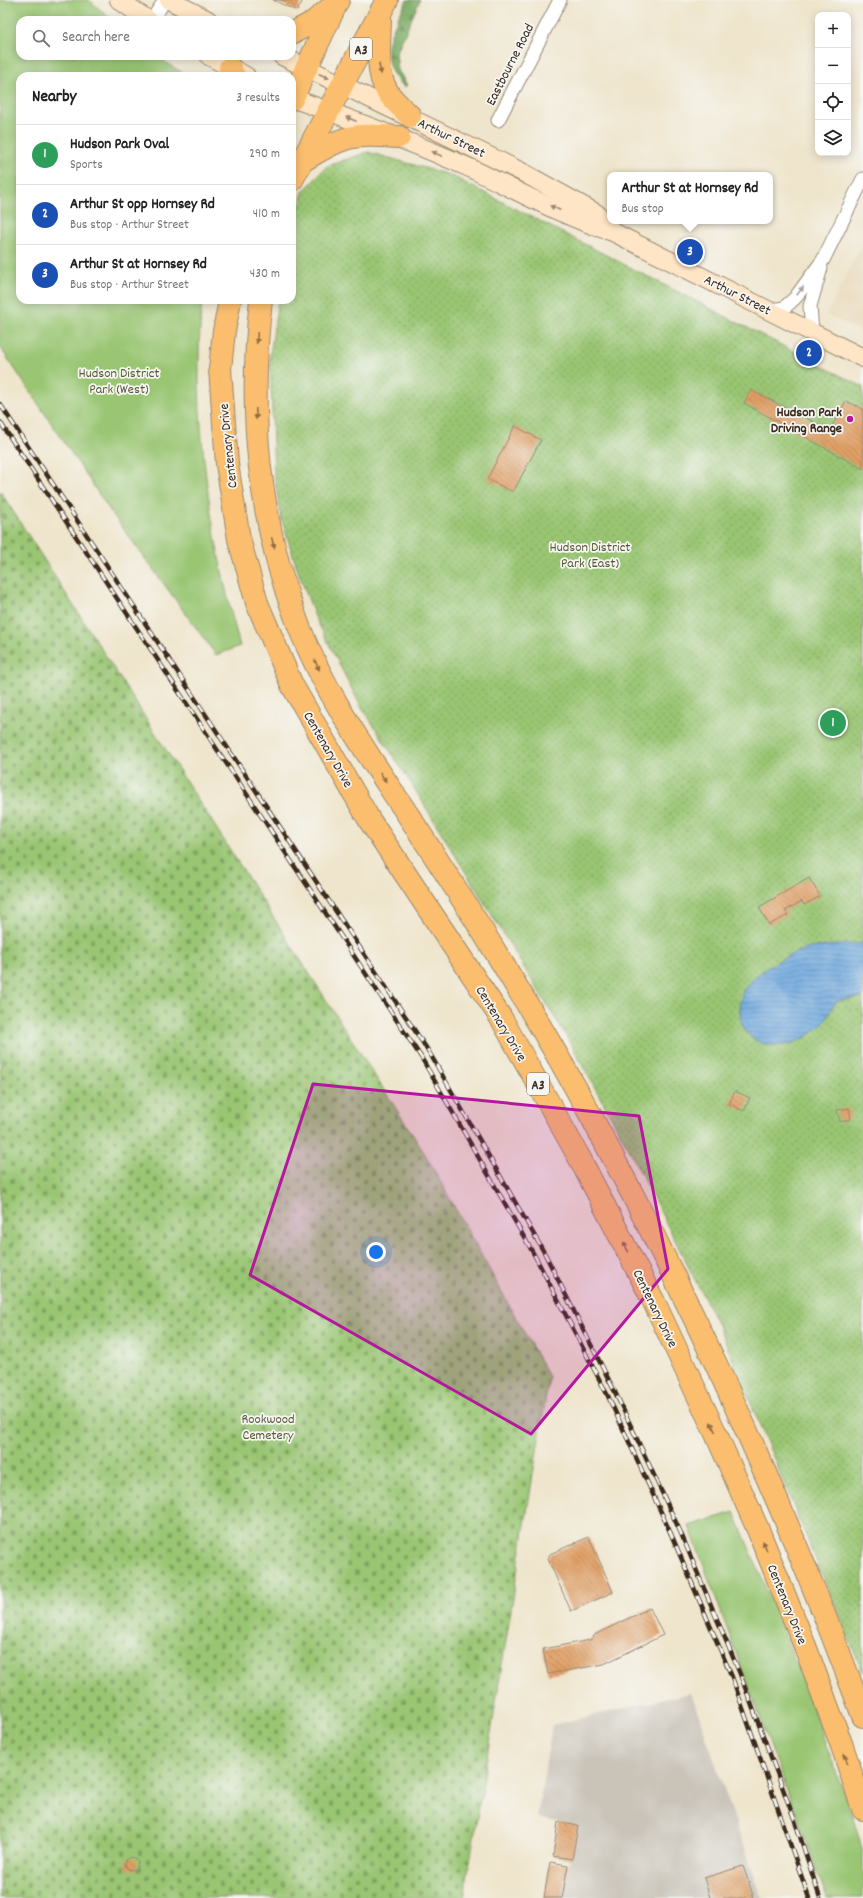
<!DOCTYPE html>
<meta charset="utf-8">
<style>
body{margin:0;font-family:Dekko,sans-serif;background:#f6f6f6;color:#222}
.controls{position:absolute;right:12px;top:12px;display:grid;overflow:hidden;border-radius:8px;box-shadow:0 2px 10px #0003}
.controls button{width:36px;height:36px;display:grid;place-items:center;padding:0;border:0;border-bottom:1px solid #e0e0e0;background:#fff;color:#222;font:20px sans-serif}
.you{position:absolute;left:376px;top:1252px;width:14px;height:14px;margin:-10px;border:3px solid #fff;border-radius:50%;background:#1a73e8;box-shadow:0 0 0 6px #1a73e833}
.badge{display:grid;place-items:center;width:26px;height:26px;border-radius:50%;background:#b5179e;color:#fff;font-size:13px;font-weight:700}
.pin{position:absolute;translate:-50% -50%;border:2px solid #fff;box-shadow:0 1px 4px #0006}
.popup{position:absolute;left:607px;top:172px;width:166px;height:52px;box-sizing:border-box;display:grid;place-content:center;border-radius:8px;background:#fff;filter:drop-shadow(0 1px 3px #0005);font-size:13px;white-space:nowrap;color:#767676}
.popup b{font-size:15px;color:#222}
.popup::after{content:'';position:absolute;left:50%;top:100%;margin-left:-8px;border:8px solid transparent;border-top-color:#fff}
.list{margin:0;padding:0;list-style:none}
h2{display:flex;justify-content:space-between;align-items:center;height:52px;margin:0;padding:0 16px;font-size:17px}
h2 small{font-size:13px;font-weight:400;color:#767676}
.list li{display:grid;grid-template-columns:26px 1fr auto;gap:12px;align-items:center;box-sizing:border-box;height:60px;padding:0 16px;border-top:1px solid #e0e0e0}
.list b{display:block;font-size:15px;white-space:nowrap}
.list p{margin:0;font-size:13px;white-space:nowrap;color:#767676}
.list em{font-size:13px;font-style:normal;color:#767676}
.icon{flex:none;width:22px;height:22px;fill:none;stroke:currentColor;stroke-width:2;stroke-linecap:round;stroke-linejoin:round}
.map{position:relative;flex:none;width:863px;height:1898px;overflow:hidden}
.search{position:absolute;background:#fff;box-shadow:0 2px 10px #0003;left:16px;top:16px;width:280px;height:44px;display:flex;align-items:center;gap:10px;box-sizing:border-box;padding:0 14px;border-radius:12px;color:#767676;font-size:15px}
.panel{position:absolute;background:#fff;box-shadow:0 2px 10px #0003;left:16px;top:72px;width:280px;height:232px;border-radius:12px}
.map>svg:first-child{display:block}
.built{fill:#e9d9ba}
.industrial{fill:#c9c3b8}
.green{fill:#9ac673;stroke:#6a7848}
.forest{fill:url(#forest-firs);stroke:#5b6a42}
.cemetery{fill:url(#cemetery-stones);stroke:#6a7848}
.park{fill:url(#park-dots);stroke:#6a7848}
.water{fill:url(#water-rules);stroke:#54697e}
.building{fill:url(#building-back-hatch)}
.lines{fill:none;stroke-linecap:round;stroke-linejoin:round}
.street-casing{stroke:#958875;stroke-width:15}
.secondary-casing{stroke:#958875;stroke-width:20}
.highway-casing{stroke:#958875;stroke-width:24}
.street{stroke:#fff;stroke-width:13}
.secondary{stroke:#fde5c5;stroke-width:18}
.highway{stroke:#fbbe6e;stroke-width:22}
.rail-casing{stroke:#3b2a1e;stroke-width:4.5}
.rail{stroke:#f6f6f2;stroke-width:3;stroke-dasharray:9;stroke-linecap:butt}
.oneway{fill:#916d42}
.oneway2{fill:#9c8872}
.oneway3{fill:#a79f9a}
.marked{fill:#b5179e;fill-opacity:0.2;stroke:#b5179e;stroke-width:3;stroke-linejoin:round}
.poi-dot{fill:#b5179e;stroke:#f6f6f2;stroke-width:1.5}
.labels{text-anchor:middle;stroke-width:3.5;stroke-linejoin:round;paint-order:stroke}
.shield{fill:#f6f6f2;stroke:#73675e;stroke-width:1}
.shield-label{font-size:13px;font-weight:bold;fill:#3b2a1e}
.street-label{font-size:14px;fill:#3b2a1e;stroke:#f6f6f2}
.park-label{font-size:14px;fill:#585938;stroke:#f6f6f2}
.poi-label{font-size:14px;font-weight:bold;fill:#3b2a1e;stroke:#f6f6f2;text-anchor:end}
</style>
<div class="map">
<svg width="863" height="1898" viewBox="0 0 863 1898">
<defs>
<pattern id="forest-firs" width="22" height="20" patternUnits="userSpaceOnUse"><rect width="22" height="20" fill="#7bab65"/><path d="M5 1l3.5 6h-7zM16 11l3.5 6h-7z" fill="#668b53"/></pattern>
<pattern id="cemetery-stones" width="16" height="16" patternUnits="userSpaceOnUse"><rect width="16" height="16" fill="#9ac673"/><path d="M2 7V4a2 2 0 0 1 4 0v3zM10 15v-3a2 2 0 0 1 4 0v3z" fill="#7fa15e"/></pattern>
<pattern id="park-dots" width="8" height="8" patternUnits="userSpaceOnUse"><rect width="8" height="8" fill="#9ac673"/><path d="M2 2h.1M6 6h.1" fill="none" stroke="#7fa15e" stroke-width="1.8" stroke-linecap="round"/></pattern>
<pattern id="water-rules" width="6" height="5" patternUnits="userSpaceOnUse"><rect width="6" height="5" fill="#6ea8de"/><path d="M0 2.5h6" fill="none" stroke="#5c89b3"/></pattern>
<pattern id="building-back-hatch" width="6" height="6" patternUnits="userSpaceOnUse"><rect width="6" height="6" fill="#e09f65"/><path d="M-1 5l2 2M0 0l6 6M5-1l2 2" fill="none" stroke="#b78253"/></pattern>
</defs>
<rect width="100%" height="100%" fill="#f6f6f2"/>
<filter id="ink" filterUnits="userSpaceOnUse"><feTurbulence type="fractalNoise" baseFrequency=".025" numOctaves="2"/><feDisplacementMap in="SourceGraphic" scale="8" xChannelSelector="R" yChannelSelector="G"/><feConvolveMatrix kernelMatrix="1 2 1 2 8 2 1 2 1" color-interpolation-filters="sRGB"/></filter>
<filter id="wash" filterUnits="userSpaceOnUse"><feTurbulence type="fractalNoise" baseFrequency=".012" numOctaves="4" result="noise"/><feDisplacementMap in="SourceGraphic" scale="16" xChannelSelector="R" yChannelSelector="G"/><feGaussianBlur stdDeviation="0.9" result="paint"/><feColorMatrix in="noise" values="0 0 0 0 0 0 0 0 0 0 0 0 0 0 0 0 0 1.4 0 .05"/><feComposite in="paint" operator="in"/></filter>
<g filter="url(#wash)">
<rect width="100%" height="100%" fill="#efe5cc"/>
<!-- built -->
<polygon class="built" points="863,243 863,332 826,315"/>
<!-- industrial -->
<polygon class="industrial" points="691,1693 762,1898 562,1898 569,1859 572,1859 578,1826 537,1818 552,1725"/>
<!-- green -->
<g class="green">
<path d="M0,0H89L112,20H20V56H158L169,65L190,76H20V300H202C191,414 210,536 240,646L216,655L111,512L0,347Z"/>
<polygon points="734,1512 781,1624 851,1812 863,1852 863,1898 827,1898 689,1526"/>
</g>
<!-- forest -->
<path class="forest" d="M407,0H420L396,54L398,70L407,85L404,87C400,82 395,77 392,72C379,47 397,22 407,0Z"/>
<!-- cemetery -->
<polygon class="cemetery" points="0,491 425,1154 549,1377 464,1898 0,1898"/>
<!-- park -->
<polygon class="park" points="368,152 450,175 863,387 863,1673 719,1327 627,1146 568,1039 412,785 358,701 315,617 299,574 281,518 274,474 270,355 278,300 292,300 292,234 303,192 327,166"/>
<!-- water -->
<path class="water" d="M863,943V997L837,1001C832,1006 831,1011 828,1016C823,1025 814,1032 806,1037C779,1054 738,1046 740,1008C741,1001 741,994 745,988C752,975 788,954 803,950C822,945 843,945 863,943Z"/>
<g id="blocks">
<!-- building -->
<g class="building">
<polygon points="273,0 303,0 297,11"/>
<polygon points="751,390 830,430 846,401 863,409 863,469 744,403"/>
<polygon points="515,426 541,440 513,492 487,479"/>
<polygon points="809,878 820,896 804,905 802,901 785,911 788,915 769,925 759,907"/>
<polygon points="735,1091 750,1098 744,1111 729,1104"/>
<polygon points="849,1108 851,1119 840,1122 837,1110"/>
<polygon points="589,1537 613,1592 571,1611 548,1559 550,1554"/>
<polygon points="650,1608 663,1635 604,1664 548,1674 543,1649 590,1640 596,1634"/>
<polygon points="558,1822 578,1826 572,1859 553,1856"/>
<polygon points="130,1857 134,1858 138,1862 136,1870 128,1869 125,1865 126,1860"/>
<polygon points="550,1862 568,1865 562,1898 544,1898"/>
<polygon points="743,1866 754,1898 710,1898 704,1878"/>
</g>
</g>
</g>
<g filter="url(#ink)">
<use href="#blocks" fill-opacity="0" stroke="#958875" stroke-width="1"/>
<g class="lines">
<defs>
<g id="street">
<polyline points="152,20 165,0"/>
<polyline points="498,120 560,0"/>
<polyline points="770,310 784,308 795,298 823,260 863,179"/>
<polyline points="812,332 810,306 821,268"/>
</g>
<g id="secondary">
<polyline points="119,0 148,20"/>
<polyline points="169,0 208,20"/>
<polyline points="209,56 246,76"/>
<polyline points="282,56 522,172 596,213 613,232"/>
<path d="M292,98C353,120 413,142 472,169C518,191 564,217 613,232L863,358"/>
</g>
<g id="highway">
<path d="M380,17C380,39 375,72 387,91C392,100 402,108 410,116"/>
<polyline points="292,33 312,23 333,6"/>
<polyline points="230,68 234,76"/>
<polyline points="292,99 338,0"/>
<path d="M300,162C315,154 329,144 345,139C362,134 382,136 399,137"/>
<polyline points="292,180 387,0"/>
<polyline points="230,300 224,331 220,369 227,464 239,539 257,603 292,685 370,821 501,1018 579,1157 654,1302 717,1436 759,1532 805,1646 842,1746 863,1809"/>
<path d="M261,300C248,409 258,521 298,624C328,702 380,771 425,841C483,930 540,1022 591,1116C696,1310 787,1510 863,1716"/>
</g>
</defs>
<!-- street casing -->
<use href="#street" class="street-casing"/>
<!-- secondary casing -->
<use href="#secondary" class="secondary-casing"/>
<!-- highway casing -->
<use href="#highway" class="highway-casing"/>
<!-- street -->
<use href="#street" class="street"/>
<!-- secondary -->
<use href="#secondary" class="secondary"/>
<!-- highway -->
<use href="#highway" class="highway"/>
<defs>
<g id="rail">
<polyline points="0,404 429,1052 545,1254 615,1392 680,1531 740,1674 795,1821 820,1898"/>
<polyline points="0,422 421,1057 536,1258 608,1396 671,1534 732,1677 809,1898"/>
</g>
</defs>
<!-- rail casing -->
<use href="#rail" class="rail-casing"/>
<!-- rail -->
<use href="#rail" class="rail"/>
</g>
<!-- one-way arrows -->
<defs><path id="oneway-solid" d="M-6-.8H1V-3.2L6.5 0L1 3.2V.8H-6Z"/></defs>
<g class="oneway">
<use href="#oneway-solid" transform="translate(380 69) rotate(78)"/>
<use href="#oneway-solid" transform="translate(257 338) rotate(93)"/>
<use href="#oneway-solid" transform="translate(256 414) rotate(88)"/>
<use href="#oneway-solid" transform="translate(273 543) rotate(76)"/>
<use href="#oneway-solid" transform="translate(317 665) rotate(65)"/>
<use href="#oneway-solid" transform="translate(383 777) rotate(57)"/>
<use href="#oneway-solid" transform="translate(626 1247) rotate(-117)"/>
<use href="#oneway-solid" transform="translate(713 1427) rotate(-115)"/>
<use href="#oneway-solid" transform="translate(765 1546) rotate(-112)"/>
<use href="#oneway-solid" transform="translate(846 1759) rotate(-108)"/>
</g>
<g class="oneway2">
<use href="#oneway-solid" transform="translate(324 76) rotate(25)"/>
<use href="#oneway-solid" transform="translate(351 119) rotate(-159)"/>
<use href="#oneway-solid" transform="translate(437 154) rotate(-156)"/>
<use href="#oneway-solid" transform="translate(555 208) rotate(-155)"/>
</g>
<use class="oneway3" href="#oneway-solid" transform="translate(800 291) rotate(-53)"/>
</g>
<!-- marked area -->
<path class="marked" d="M313,1084L639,1116L668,1269L531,1434L250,1275Z"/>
<!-- markers -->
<circle class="poi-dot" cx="850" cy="419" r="4"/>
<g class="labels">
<!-- shield labels -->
<g class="shield">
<rect x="350" y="38" width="22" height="22" rx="3"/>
<rect x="527" y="1073" width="22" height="22" rx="3"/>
</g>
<g class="shield-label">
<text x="361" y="54">A3</text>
<text x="538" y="1089">A3</text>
</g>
<!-- street labels -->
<g class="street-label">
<text transform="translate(509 64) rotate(-63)" y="5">Eastbourne Road</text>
<text transform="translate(452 137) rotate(26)" y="5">Arthur Street</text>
<text transform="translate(738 294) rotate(27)" y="5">Arthur Street</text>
<text transform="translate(227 446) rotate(-96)" y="5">Centenary Drive</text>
<text transform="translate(329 749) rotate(60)" y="5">Centenary Drive</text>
<text transform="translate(502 1023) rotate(59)" y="5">Centenary Drive</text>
<text transform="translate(656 1308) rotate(64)" y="5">Centenary Drive</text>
<text transform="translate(788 1604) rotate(68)" y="5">Centenary Drive</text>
</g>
<!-- park labels -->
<g class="park-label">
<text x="119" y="377">Hudson District<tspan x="119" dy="16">Park (West)</tspan></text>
<text x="590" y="551">Hudson District<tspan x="590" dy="16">Park (East)</tspan></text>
<text x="268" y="1423">Rookwood<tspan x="268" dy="16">Cemetery</tspan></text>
</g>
<!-- poi labels -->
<g class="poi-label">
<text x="842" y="416">Hudson Park<tspan x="842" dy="16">Driving Range</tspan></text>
</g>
</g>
</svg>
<div class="controls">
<button>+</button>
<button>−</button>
<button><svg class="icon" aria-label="locate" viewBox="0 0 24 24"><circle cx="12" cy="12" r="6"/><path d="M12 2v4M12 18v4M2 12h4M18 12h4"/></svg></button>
<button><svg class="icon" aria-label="layers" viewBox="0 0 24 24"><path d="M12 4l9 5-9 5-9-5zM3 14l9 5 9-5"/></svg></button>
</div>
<div class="you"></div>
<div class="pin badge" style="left:833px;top:723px;background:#2e9e5b">1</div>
<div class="pin badge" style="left:809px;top:353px;background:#1a4fb4">2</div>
<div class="pin badge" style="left:690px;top:252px;background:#1a4fb4">3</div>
<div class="popup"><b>Arthur St at Hornsey Rd</b>Bus stop</div>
<div class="search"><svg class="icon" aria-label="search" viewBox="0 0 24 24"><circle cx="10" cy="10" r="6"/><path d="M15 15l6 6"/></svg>Search here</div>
<section class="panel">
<h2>Nearby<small>3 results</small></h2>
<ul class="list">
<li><span class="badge" style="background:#2e9e5b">1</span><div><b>Hudson Park Oval</b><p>Sports</p></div><em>290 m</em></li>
<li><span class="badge" style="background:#1a4fb4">2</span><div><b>Arthur St opp Hornsey Rd</b><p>Bus stop · Arthur Street</p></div><em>410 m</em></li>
<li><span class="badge" style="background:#1a4fb4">3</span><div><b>Arthur St at Hornsey Rd</b><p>Bus stop · Arthur Street</p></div><em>430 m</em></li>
</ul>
</section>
</div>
